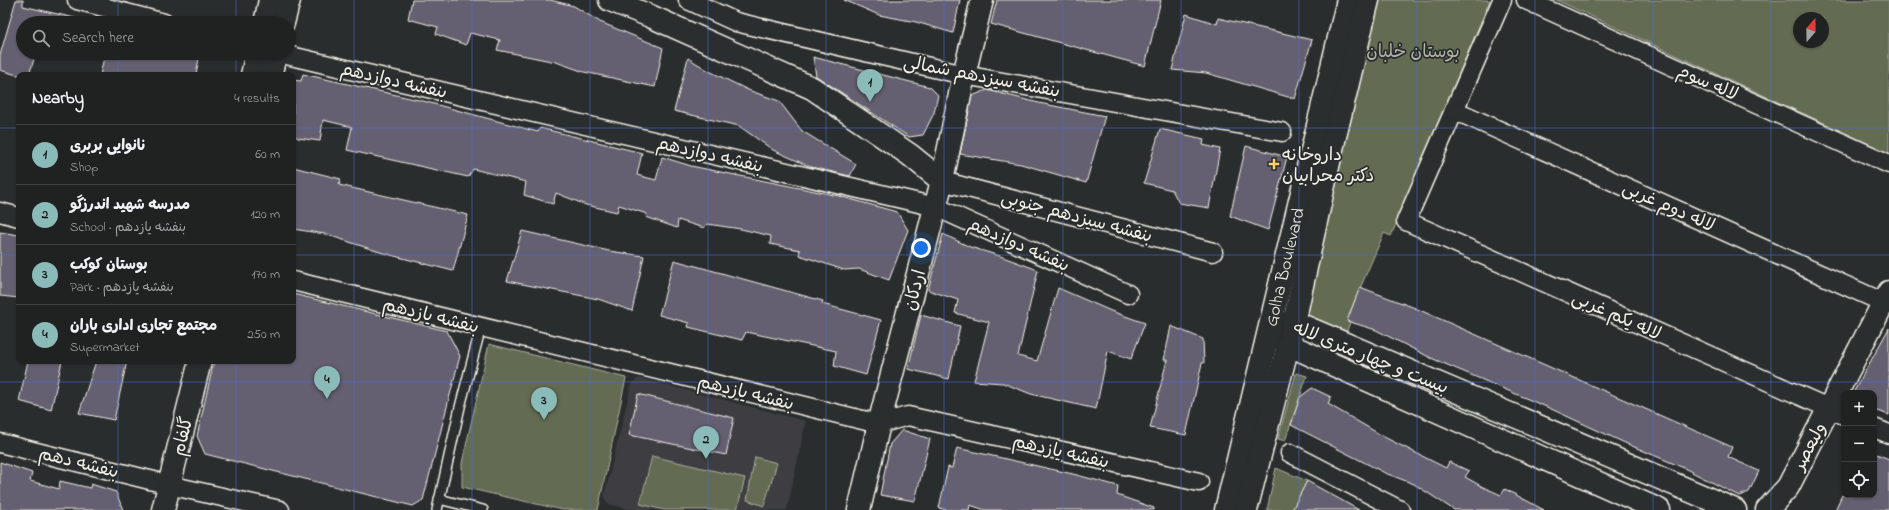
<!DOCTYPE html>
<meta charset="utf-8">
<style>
body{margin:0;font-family:"Indie Flower","Playpen Sans Arabic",sans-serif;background:#282a2a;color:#f1f3f6}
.controls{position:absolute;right:12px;bottom:12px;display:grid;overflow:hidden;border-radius:8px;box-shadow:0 1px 3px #0004}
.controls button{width:36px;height:36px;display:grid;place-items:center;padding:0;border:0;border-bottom:1px solid #3d3f40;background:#202222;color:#f1f3f6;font:20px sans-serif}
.compass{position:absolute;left:1793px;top:12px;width:36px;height:36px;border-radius:50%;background:#202222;box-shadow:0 1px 3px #0004;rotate:20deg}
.you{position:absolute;left:921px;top:248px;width:14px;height:14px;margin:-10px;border:3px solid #fff;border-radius:50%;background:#1a73e8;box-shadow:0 0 0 6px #1a73e833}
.badge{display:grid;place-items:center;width:26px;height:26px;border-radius:50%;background:#8bbbb9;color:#111;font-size:13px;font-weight:700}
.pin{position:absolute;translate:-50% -33px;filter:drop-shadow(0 1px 2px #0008)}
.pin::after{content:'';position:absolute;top:21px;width:14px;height:12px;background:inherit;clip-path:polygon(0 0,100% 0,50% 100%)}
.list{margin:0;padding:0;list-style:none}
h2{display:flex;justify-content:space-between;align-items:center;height:52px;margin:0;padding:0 16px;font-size:17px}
h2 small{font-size:13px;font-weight:400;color:#a2a4a5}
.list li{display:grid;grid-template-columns:26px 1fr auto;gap:12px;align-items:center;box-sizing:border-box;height:60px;padding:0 16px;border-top:1px solid #3d3f40}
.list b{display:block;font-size:15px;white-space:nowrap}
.list p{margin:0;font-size:13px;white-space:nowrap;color:#a2a4a5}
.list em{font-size:13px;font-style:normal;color:#a2a4a5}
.icon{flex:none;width:22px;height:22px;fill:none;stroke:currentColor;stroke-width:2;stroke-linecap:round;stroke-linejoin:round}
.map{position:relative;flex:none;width:1889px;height:510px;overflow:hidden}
.search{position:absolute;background:#202222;box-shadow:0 1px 3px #0004;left:16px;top:16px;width:280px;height:44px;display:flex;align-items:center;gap:10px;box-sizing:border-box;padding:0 14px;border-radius:22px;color:#a2a4a5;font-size:15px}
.panel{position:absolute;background:#202222;box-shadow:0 1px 3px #0004;left:16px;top:72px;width:280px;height:292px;border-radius:8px}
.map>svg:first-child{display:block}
.built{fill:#3c3c42}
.green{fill:#636c53;stroke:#acae9e;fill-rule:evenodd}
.building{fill:#656071;stroke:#f4f1e8}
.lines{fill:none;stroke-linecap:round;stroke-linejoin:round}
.lane-casing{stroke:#f4f1e8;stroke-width:12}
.street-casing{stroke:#f4f1e8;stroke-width:21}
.secondary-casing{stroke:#f4f1e8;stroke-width:25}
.lane{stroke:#2a2d2e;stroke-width:9}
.street{stroke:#2a2d2e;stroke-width:18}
.secondary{stroke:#2a2d2e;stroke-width:22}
.grid{fill:none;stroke:#486fdb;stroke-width:1;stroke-opacity:0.55}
.poi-dot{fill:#ffd166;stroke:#2a2d2e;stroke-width:1.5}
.labels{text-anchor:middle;stroke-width:3.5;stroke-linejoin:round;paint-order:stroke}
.park-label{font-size:18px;fill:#b3b5a5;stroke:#2a2d2e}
.street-label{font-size:18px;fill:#f4f1e8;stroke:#2a2d2e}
.poi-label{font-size:18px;fill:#f4f1e8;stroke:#2a2d2e;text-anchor:start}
</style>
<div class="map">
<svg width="1889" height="510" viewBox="0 0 1889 510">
<rect width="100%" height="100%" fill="#2a2d2e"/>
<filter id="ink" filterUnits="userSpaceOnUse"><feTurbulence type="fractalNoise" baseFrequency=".025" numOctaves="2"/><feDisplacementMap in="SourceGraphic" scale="8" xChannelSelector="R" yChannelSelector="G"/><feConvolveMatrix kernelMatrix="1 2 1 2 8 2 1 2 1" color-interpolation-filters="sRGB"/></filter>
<g filter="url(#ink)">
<!-- built -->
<polygon class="built" points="639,378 806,421 787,510 633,510 608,504 604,497 631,386 634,381"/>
<!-- green -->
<g class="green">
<polygon points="1373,0 1490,0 1391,236 1384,233 1349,314 1353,315 1344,338 1302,317"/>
<path d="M1556,0H1889V153ZM1799,18H1823V42H1799Z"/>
<polygon points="489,344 626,378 598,510 563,510 462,487 462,463"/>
<polygon points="1296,373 1307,376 1285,441 1278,439"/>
<polygon points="652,456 745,478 737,510 664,510 640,504"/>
<polygon points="755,457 777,463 764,506 747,500"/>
<polygon points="1276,468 1307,481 1292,510 1267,510"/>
</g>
<!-- building -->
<g class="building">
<polygon points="16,0 23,0 23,6 79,19 79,23 23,23 23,53 36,53 29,75 17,75 0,70 0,55"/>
<polygon points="412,0 550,0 574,6 600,22 663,48 655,87 584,72 556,62 497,50 500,40 470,33 466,45 436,34 438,27 408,19"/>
<polygon points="844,0 960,0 953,33 916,22 879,15"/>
<polygon points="997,0 1161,0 1145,66 991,24"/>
<polygon points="1186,14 1217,24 1218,18 1312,40 1295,99 1206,73 1172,70"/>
<polygon points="105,53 200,53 196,75 100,75"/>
<polygon points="813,57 930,87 938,95 934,113 923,135 909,137 816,76"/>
<polygon points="688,58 709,71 748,90 779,101 802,131 856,164 850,176 811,167 773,150 739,126 674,111"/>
<polygon points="303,74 423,101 538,132 540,128 642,153 637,175 656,180 662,157 691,166 839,196 897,212 908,230 889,280 859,269 844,270 799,255 800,250 770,244 771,236 741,229 707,224 704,228 678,220 677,228 646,217 647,214 619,205 617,212 586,205 556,193 553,204 524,195 526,182 473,169 468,177 347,150 352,127 323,120 320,141 298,138 293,134 293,80 301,81"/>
<polygon points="987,90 1039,103 1105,116 1086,183 1021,164 960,154 972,96"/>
<polygon points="1160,129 1204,139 1203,145 1220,149 1209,208 1179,203 1172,190 1144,183"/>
<polygon points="1246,146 1287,157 1268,230 1230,216"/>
<polygon points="293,167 341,179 339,185 468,215 453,271 383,253 325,234 293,229"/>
<polygon points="522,231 609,251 644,256 632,311 598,299 507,281"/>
<polygon points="0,232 19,235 19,298 0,296"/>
<polygon points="943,234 970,247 1000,256 1038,270 1018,356 1037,361 1058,288 1111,311 1145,323 1131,359 1108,351 1096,409 1031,394 1003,383 974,381 989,322 955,313 958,300 928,290"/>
<polygon points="674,260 783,290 823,301 822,304 881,320 866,375 834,366 836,351 746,332 742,340 688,327 689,323 659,315"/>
<polygon points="1360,287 1415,308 1732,447 1728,457 1759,471 1749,492 1739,496 1684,468 1625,443 1549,408 1431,358 1376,330 1347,321"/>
<polygon points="293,294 447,331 460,356 423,500 413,506 205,454 197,436 214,361 293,361"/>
<polygon points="921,315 960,326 949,379 908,369"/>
<polygon points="1171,326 1203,339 1204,363 1202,363 1186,435 1150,428 1167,360 1164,360"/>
<polygon points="1889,328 1889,415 1874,410 1874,393 1853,393"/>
<polygon points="28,361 62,361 51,410 19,401"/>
<polygon points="96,361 127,361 114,420 79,413"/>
<polygon points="1312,388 1331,397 1328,404 1386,438 1446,468 1449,462 1469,471 1465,477 1483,487 1501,495 1505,489 1544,510 1454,510 1414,484 1385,473 1291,425 1300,397"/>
<polygon points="638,394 734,418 726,455 629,435"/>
<polygon points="902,430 930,439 915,501 880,495 890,444"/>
<polygon points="957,448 1073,474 1118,486 1117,495 1154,508 1154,510 985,510 970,505 969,510 946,510 939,508 948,467 952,468"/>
<polygon points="1874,453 1889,459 1889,510 1835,510 1842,495 1874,495"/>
<polygon points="0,462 32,473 30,481 59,489 60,481 90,488 91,484 116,492 123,510 0,510"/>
<polygon points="1307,481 1359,510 1292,510"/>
</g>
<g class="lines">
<defs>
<g id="lane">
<polyline points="439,499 483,510"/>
<polyline points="437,510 460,407 481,327"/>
</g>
<g id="street">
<polyline points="77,0 164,23"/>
<polyline points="688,0 736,22 964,75 1282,132"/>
<polyline points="1502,0 1406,221 1844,415"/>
<polyline points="1526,0 1889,164"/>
<polyline points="278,53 936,207 1128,294"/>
<polyline points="1454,110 1889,305"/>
<polyline points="942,181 1213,252"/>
<polyline points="0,212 19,217"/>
<polyline points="293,281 879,424 908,416 1199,482"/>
<polyline points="1874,428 1889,434"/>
<polyline points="0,443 158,482"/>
<polyline points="1290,453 1400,510"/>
<polyline points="169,485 280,510"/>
</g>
<g id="secondary">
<polyline points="610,0 650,16 812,88 910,155 942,181"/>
<polyline points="265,23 270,0"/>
<polyline points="283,23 289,0"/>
<polyline points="252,75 257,53"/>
<polyline points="270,75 276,53"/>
<polyline points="1280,324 1294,322 1735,510"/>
<polyline points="1280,335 1289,345 1659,510"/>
<polyline points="163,510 200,361"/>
<polyline points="859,510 879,424 942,181 964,75 982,0"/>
<path id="s1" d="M1226,510L1348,0"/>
<polyline points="1246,510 1294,322 1331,153 1368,0"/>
<polyline points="1767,510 1788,487 1889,292"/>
</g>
</defs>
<!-- lane casing -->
<use href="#lane" class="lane-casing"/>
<!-- street casing -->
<use href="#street" class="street-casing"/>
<!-- secondary casing -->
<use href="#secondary" class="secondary-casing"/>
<!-- lane -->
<use href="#lane" class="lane"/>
<!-- street -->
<use href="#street" class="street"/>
<!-- secondary -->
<use href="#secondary" class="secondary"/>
</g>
</g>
<!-- grid -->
<path class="grid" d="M118,0V23M236,0V23M354,0V510M472,0V510M590,0V510M708,0V510M826,0V510M944,0V510M1063,0V510M1181,0V510M1299,0V510M1417,0V510M1535,0V510M1653,0V510M1771,0V510M118,53V75M236,53V75M0,128H19M293,128H1889M0,255H19M293,255H1889M118,361V510M236,361V510M0,382H1889"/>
<!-- markers -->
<path class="poi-dot" d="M1272 158h4v4h4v4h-4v4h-4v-4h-4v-4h4z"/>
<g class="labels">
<!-- park labels -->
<g class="park-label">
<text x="1413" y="57">بوستان خلبان</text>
</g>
<!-- street labels -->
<g class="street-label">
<text transform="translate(982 76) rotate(11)" y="6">بنفشه سیزدهم شمالی</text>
<text transform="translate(394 80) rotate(13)" y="6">بنفشه دوازدهم</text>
<text transform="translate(1708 82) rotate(24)" y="6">لاله سوم</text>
<text transform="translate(710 154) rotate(13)" y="6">بنفشه دوازدهم</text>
<text transform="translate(1669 206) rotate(24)" y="6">لاله دوم غربی</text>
<text transform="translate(1077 216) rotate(15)" y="6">بنفشه سیزدهم جنوبی</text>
<text transform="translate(1019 244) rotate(24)" y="6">بنفشه دوازدهم</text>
<text dy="6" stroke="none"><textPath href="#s1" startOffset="250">Golha Boulevard</textPath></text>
<text transform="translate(914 290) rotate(-75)" y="6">اردکان</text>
<text transform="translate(431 315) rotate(14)" y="6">بنفشه یازدهم</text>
<text transform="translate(1617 315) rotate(24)" y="6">لاله یکم غربی</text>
<text transform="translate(1371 357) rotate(22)" y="6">بیست و چهار متری لاله</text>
<text transform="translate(746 392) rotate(14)" y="6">بنفشه یازدهم</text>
<text transform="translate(182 436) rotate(-76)" y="6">گلفام</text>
<text transform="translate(1809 446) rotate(-62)" y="6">ولیعصر</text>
<text transform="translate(1061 451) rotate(13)" y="6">بنفشه یازدهم</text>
<text transform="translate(79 462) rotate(14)" y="6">بنفشه دهم</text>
</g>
<!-- poi labels -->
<g class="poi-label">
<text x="1282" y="160">داروخانه<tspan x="1282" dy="21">دکتر محرابیان</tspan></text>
</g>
</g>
</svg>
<div class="controls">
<button>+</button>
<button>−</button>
<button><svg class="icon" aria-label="locate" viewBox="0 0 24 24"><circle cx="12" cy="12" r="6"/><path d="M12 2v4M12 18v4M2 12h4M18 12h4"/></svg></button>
</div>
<svg class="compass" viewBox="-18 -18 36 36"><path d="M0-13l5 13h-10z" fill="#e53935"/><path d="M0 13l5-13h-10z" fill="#a2a4a5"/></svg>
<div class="you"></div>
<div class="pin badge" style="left:870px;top:102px">1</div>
<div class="pin badge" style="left:706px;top:459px">2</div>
<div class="pin badge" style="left:544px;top:420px">3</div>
<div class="pin badge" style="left:327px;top:399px">4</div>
<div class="search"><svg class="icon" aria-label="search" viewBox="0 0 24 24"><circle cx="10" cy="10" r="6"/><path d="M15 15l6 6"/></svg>Search here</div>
<section class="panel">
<h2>Nearby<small>4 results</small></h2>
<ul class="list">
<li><span class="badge">1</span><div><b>نانوایی بربری</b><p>Shop</p></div><em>60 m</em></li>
<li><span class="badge">2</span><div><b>مدرسه شهید اندرزگو</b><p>School · بنفشه یازدهم</p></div><em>120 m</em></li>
<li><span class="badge">3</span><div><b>بوستان کوکب</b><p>Park · بنفشه یازدهم</p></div><em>170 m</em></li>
<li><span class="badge">4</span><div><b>مجتمع تجاری اداری باران</b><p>Supermarket</p></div><em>250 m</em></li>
</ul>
</section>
</div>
